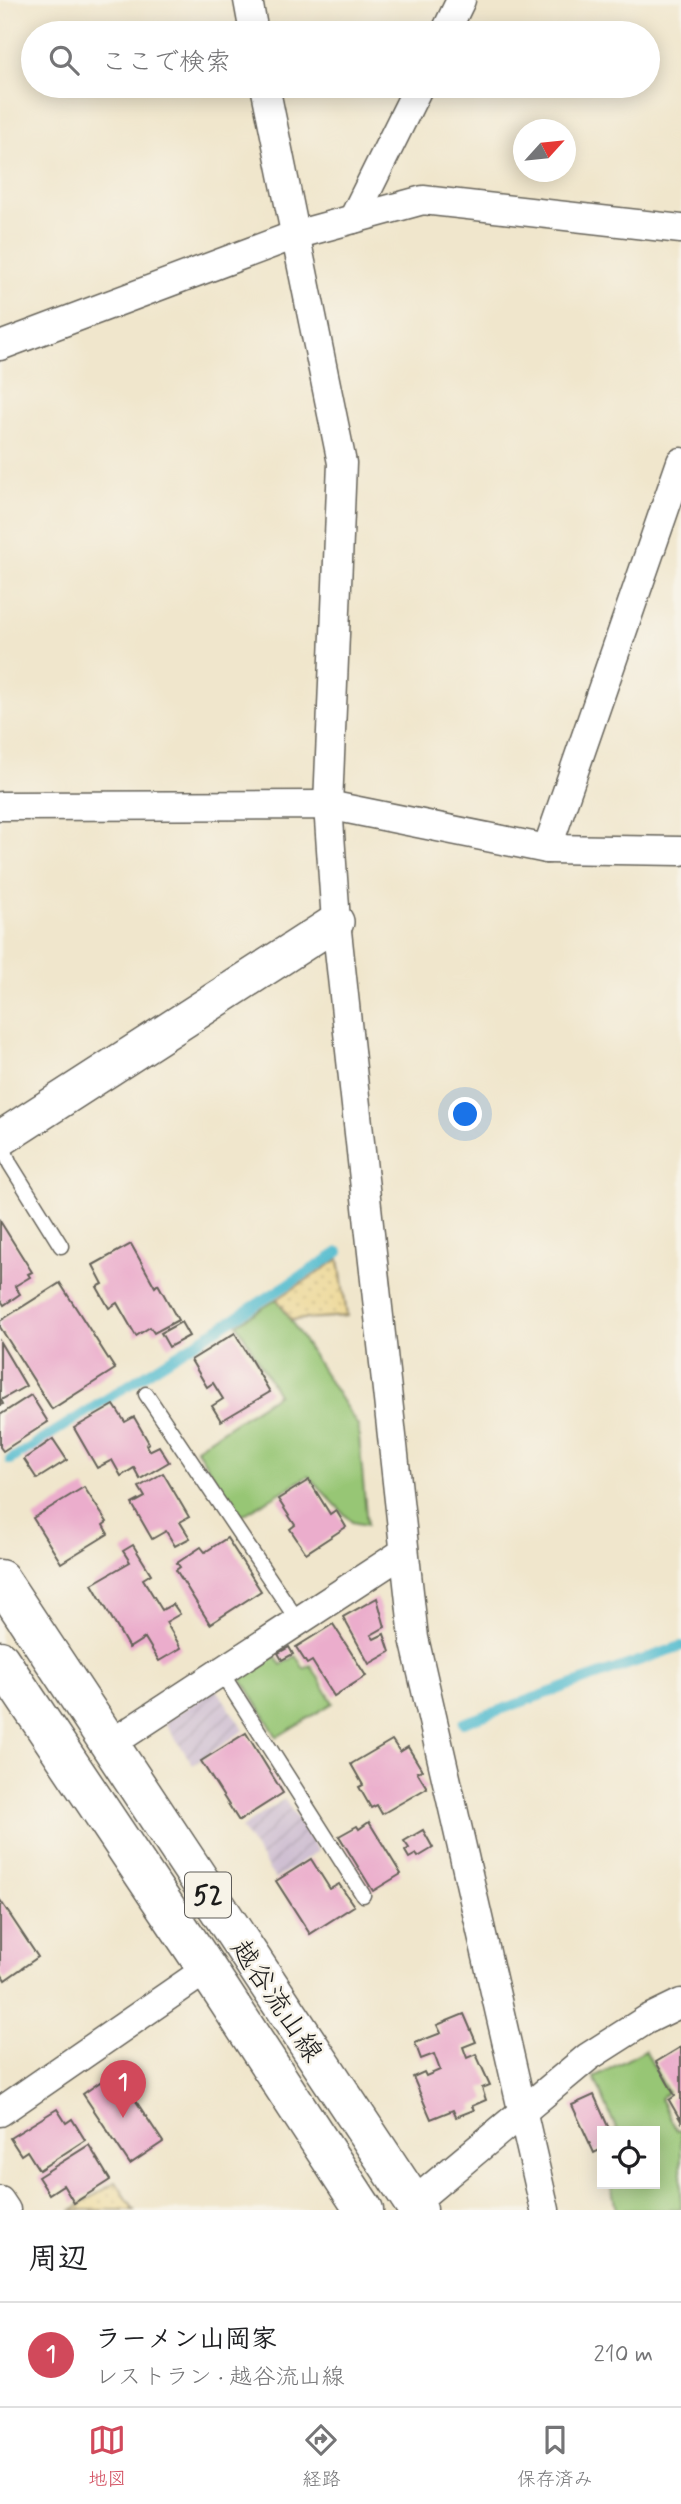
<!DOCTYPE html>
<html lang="ja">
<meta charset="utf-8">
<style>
body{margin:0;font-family:Mynerve,"Klee One",sans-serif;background:#f6f6f6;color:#202124}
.controls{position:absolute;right:21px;bottom:21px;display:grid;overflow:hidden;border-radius:0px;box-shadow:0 4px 18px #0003}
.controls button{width:63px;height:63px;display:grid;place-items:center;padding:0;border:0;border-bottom:2px solid #e0e0e0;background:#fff;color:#202124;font:35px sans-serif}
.compass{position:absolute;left:513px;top:119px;width:63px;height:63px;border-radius:50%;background:#fff;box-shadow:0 4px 18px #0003;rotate:63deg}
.you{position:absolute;left:466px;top:1115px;width:24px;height:24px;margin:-18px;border:5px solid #fff;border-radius:50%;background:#1a73e8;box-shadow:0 0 0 10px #1a73e833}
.badge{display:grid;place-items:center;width:46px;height:46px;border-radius:50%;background:#d1495b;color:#fff;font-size:23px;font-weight:700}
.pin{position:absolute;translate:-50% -58px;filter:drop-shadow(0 2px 4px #0008)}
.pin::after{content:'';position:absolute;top:37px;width:24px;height:21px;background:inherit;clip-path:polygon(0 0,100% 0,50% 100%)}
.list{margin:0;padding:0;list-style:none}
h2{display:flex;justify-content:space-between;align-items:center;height:91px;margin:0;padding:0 28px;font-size:30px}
h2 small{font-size:23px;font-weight:400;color:#757577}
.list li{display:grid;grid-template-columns:46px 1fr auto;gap:21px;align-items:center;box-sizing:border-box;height:105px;padding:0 28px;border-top:2px solid #e0e0e0}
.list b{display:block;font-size:26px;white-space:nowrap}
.list p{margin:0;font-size:23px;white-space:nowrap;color:#757577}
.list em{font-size:23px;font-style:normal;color:#757577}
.icon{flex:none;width:38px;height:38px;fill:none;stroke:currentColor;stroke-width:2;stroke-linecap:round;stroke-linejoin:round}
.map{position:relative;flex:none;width:681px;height:2210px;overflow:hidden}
.search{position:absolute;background:#fff;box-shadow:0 4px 18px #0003;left:21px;right:21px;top:21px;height:77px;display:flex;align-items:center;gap:18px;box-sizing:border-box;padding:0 24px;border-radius:38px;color:#757577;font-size:26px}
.sheet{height:196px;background:#fff}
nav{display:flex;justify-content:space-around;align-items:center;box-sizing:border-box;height:98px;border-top:2px solid #e0e0e0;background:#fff;font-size:19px;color:#757577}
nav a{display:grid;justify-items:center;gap:4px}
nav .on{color:#d1495b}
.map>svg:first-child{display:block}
.industrial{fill:url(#industrial-furrows)}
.green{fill:#97c674;stroke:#5a7148;stroke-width:2}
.sand{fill:url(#sand-dots);stroke:#857b5d;stroke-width:2}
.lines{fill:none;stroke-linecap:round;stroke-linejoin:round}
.stream{stroke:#52bccf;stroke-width:10}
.building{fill:#ebadcc}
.service-casing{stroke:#66635a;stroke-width:17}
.minor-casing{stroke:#66635a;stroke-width:31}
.tertiary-casing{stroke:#66635a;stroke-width:38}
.primary-casing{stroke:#66635a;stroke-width:41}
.service{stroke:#fff;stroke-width:14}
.minor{stroke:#fff;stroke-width:28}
.tertiary{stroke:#fff;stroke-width:35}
.primary{stroke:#fff;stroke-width:38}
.labels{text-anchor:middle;stroke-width:5;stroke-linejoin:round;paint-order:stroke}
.shield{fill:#f7f3e8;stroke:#5e5c59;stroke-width:2}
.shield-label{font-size:26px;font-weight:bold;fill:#1c1c1c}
.street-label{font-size:28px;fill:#1c1c1c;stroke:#f7f3e8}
</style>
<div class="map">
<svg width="681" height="2210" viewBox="0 0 681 2210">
<defs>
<pattern id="industrial-furrows" width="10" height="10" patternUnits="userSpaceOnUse" patternTransform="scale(1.75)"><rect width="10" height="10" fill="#cebed1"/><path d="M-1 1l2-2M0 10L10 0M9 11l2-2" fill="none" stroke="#b0a3b3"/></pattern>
<pattern id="sand-dots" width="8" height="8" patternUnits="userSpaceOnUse" patternTransform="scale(1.75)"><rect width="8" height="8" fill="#eeda9e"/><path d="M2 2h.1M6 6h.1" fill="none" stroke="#ccba88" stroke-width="1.8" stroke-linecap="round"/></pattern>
</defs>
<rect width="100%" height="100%" fill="#f7f3e8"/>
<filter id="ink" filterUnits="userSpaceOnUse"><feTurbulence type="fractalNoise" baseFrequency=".0143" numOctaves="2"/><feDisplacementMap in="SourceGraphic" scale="14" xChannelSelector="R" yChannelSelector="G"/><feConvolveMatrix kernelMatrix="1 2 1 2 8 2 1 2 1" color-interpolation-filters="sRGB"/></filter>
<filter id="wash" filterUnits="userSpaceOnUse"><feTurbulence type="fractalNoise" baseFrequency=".00686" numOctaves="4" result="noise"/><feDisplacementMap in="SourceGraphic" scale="28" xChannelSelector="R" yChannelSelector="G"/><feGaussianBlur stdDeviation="1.57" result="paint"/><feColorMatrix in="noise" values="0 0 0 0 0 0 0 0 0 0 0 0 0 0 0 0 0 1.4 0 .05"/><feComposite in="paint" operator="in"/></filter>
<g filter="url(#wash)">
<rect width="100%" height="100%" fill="#f0e6cc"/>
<!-- industrial -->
<g class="industrial">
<polygon points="216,1688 244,1730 193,1765 165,1722"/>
<polygon points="284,1799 318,1851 275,1879 241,1828"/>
</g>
<!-- green -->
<g class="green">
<polygon points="277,1299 358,1426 367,1525 352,1522 308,1476 240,1517 196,1448 278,1394 237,1324"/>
<polygon points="275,1655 281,1665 296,1656 304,1669 311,1665 333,1703 277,1737 240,1676"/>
<polygon points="645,2050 668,2093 660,2098 677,2131 681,2130 681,2209 677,2210 616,2210 611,2184 655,2184 655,2131 617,2131 594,2077"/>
</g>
<!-- sand -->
<g class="sand">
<polygon points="339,1259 347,1316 291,1320 277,1299"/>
<polygon points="116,2182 134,2210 72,2210"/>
</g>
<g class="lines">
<!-- stream -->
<g class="stream">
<polyline points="10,1460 339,1252"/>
<polyline points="463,1723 681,1646"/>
</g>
</g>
<g id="blocks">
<!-- building -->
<g class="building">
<polygon points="0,1221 32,1272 28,1274 30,1277 15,1286 20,1294 4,1305 0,1299"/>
<polygon points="131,1244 155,1287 158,1284 178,1320 154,1333 150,1327 136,1336 117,1303 109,1308 97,1287 103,1284 93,1265"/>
<polygon points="60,1283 115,1369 52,1409 0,1327 0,1321"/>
<polygon points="181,1322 189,1336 169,1347 161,1333"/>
<polygon points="235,1333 270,1392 221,1421 212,1406 223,1399 213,1383 207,1387 191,1360"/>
<polygon points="0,1342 26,1386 1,1400 3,1404 0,1405"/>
<polygon points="31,1395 48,1422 3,1451 0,1447 0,1415"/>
<polygon points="114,1405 125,1422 134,1417 149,1443 146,1445 149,1451 159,1446 169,1462 140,1479 134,1468 121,1476 112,1460 97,1468 74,1428"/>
<polygon points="53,1439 67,1460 37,1479 24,1459"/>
<polygon points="163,1473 189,1517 180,1522 190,1538 175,1546 166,1531 152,1539 132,1504 145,1497 139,1487"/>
<polygon points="309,1480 330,1514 336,1510 346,1527 306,1553 290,1529 295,1525 278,1499"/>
<polygon points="84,1487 107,1522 103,1525 108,1534 61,1563 33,1518"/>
<polygon points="227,1538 261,1591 210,1624 176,1570 180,1567 177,1563 201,1547 205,1552"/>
<polygon points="133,1545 151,1574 143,1579 162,1610 173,1604 180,1614 166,1622 181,1648 159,1661 145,1638 129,1648 92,1584 130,1562 123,1551"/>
<polygon points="377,1598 385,1627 371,1635 374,1639 384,1634 390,1652 369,1664 343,1617"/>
<polygon points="333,1624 366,1676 334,1696 312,1661 307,1664 296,1647"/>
<polygon points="289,1647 293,1654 282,1660 278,1653"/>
<polygon points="246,1733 283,1793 239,1821 201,1761"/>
<polygon points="392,1740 400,1752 408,1747 422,1770 417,1772 427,1788 382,1814 377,1805 371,1808 359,1787 363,1785 351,1764"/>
<polygon points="369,1822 401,1874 373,1891 339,1836 357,1826 359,1829"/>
<polygon points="423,1830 433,1848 418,1857 416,1854 409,1858 405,1851 409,1848 404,1841"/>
<polygon points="311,1859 330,1889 339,1884 354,1906 310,1934 276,1881"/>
<polygon points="0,1900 38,1957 5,1980 0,1972"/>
<polygon points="464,2014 476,2042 463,2047 467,2058 476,2054 490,2085 482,2088 486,2100 472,2106 474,2110 456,2117 453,2110 431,2119 413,2077 424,2072 426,2076 440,2070 434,2054 421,2059 415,2043 441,2033 437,2025"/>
<polygon points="681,2047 681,2121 669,2100 675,2096 656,2062"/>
<polygon points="116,2071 163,2142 130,2164 83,2094"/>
<polygon points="594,2095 610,2131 602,2131 602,2149 594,2153 572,2105"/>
<polygon points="57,2109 66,2123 72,2119 85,2140 39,2170 27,2151 21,2155 10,2138"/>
<polygon points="89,2145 110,2180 74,2203 63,2185 49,2194 38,2177"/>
</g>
</g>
</g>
<g filter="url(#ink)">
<use href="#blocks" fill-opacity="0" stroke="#66635a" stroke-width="2"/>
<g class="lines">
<defs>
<g id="service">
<polyline points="0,1139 10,1164 61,1246"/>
<polyline points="146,1394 298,1621"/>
<polyline points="221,1672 363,1895"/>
</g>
<g id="minor">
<polyline points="248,0 254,33"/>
<polyline points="445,33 461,0"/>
<polyline points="265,86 342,463 328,805 336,922 414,1638 545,2210"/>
<polyline points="353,219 419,86"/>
<polyline points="0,346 295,235 423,200 681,229"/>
<polyline points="0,806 328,805 547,849 681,851"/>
<polyline points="547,849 681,462"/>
<polyline points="109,1745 404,1552"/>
<polyline points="0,2112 207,1969"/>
<polyline points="0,2201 6,2210"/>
<polyline points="413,2203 588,2057 646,2020 681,2003"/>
</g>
<polyline id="tertiary" points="0,1139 336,922"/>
<g id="primary">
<polyline points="0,1579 418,2210"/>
<polyline points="0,1660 207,1969 364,2210"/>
</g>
</defs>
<!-- service casing -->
<use href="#service" class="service-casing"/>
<!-- minor casing -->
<use href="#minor" class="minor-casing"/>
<!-- tertiary casing -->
<use href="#tertiary" class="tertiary-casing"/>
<!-- primary casing -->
<use href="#primary" class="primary-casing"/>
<!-- service -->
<use href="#service" class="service"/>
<!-- minor -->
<use href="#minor" class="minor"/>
<!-- tertiary -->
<use href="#tertiary" class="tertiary"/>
<!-- primary -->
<use href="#primary" class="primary"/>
</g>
</g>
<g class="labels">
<!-- shield labels -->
<rect class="shield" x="185" y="1872.5" width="46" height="45" rx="5"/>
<g class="shield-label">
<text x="208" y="1904">52</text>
</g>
<!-- street labels -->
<g class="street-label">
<text transform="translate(278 2000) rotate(56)" y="10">越谷流山線</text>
</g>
</g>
</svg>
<div class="controls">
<button><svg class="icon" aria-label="locate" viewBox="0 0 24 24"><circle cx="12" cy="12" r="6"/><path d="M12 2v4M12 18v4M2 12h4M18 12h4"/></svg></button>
</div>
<svg class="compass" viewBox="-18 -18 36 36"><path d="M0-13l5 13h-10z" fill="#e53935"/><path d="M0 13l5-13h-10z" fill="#757577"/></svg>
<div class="you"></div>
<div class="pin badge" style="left:123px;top:2118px">1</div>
<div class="search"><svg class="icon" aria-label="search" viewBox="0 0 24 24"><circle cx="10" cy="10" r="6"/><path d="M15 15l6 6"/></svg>ここで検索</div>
</div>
<section class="sheet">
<h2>周辺<small></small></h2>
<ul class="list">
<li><span class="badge">1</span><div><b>ラーメン山岡家</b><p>レストラン · 越谷流山線</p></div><em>210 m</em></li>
</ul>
</section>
<nav>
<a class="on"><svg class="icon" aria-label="map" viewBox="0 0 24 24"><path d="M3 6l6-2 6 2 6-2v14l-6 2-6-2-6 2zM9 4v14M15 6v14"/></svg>地図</a>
<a><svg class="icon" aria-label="directions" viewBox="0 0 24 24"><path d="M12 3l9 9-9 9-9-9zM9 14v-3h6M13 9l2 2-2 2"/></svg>経路</a>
<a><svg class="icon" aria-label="saved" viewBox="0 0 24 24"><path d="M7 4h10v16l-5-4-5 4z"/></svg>保存済み</a>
</nav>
